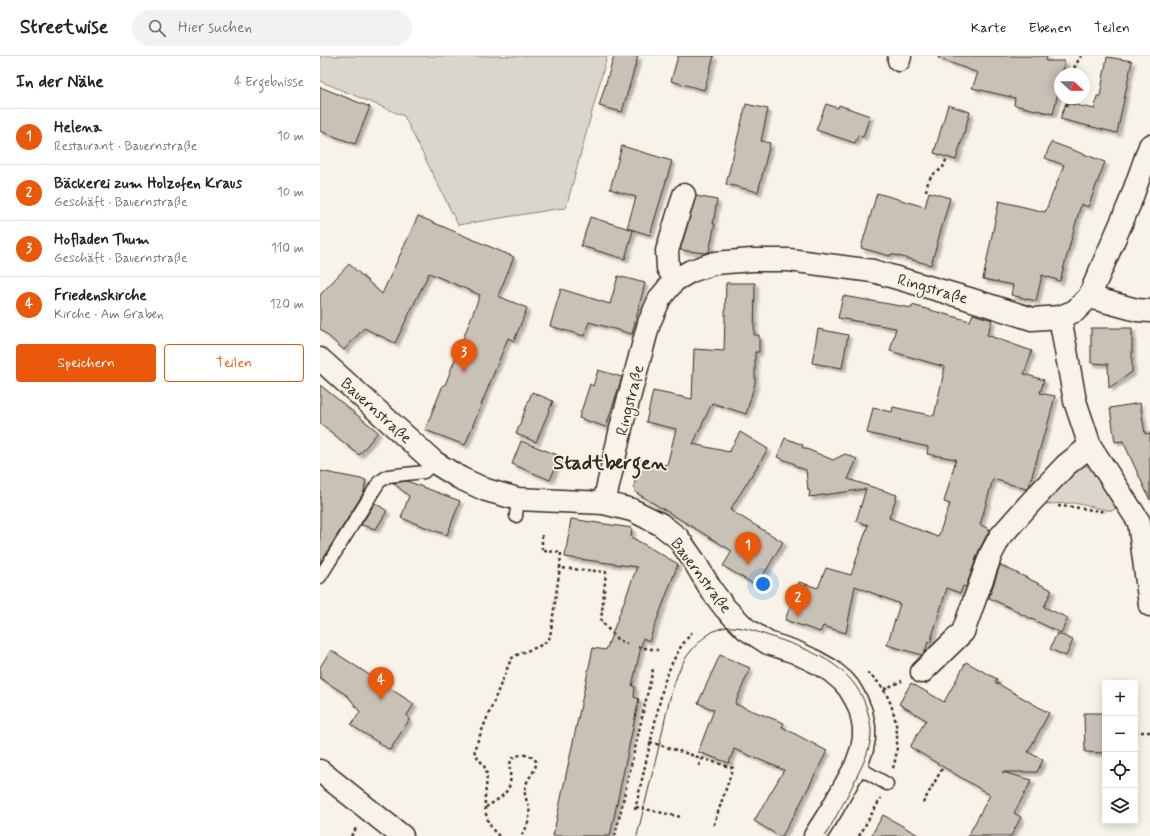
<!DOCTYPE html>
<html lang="de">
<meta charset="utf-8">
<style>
body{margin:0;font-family:Mynerve,sans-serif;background:#f2f2f2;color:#222}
.controls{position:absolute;right:12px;bottom:12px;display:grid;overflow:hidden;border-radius:4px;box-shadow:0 2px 10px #0003}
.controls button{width:36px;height:36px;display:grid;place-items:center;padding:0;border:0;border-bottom:1px solid #e0e0e0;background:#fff;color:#222;font:20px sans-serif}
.compass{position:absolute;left:734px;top:12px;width:36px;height:36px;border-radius:50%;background:#fff;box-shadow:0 2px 10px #0003;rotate:112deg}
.you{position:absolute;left:443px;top:528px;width:14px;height:14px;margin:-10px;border:3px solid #fff;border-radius:50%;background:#1a73e8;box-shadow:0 0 0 6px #1a73e833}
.badge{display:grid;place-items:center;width:26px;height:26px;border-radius:50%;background:#ea580c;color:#fff;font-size:13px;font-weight:700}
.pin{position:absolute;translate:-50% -33px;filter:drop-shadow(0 1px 2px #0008)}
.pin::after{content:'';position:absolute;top:21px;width:14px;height:12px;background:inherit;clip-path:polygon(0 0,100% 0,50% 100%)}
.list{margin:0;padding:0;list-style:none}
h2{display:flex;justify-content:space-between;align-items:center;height:52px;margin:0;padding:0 16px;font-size:17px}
h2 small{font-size:13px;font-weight:400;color:#767676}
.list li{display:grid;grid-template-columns:26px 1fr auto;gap:12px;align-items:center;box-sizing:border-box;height:56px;padding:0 16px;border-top:1px solid #e0e0e0}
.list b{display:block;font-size:15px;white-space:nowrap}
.list p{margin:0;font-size:13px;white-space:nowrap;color:#767676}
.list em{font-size:13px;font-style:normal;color:#767676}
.actions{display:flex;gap:8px;padding:12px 16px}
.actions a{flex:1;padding:9px 0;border:1px solid #ea580c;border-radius:4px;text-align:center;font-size:14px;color:#ea580c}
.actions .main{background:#ea580c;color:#fff}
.icon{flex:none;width:22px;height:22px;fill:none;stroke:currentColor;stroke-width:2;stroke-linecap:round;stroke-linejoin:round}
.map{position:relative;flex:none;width:830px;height:780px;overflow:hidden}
header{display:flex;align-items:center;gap:24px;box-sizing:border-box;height:56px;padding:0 20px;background:#fff;border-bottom:1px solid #e0e0e0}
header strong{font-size:19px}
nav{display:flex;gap:22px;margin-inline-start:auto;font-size:14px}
.search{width:280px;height:36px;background:#f2f2f2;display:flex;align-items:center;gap:10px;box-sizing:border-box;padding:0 14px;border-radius:22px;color:#767676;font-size:15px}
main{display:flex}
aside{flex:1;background:#fff}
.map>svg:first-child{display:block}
.green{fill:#dbd6cb;stroke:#8b8074}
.building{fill:#c8c1b6;stroke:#3b2a1e;filter:url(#shadow)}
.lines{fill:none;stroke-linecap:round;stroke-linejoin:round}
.lane-casing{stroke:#3b2a1e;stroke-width:15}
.street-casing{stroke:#3b2a1e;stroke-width:25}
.secondary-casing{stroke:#3b2a1e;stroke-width:25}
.path{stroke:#3b2a1e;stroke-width:2.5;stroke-dasharray:3 3;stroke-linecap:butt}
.lane{stroke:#f7f3e8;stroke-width:12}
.street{stroke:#f7f3e8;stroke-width:22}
.secondary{stroke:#f7f3e8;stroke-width:22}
.tram{stroke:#3b2a1e;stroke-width:1}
.labels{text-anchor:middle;stroke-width:3.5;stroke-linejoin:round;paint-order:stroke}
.street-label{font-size:16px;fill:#3b2a1e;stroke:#f7f3e8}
.district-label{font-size:20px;font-weight:bold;fill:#3b2a1e;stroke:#f7f3e8}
</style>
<header>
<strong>Streetwise</strong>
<div class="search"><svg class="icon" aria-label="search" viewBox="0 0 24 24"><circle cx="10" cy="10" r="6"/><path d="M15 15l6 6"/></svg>Hier suchen</div>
<nav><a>Karte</a><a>Ebenen</a><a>Teilen</a></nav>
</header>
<main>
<aside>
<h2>In der Nähe<small>4 Ergebnisse</small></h2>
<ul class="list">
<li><span class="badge">1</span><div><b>Helena</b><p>Restaurant · Bauernstraße</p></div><em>10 m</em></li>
<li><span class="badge">2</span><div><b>Bäckerei zum Holzofen Kraus</b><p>Geschäft · Bauernstraße</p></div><em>10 m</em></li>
<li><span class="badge">3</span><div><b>Hofladen Thum</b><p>Geschäft · Bauernstraße</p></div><em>110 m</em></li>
<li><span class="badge">4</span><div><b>Friedenskirche</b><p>Kirche · Am Graben</p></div><em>120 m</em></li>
</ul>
<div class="actions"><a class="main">Speichern</a><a>Teilen</a></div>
</aside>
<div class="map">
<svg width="830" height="780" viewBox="0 0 830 780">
<defs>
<filter id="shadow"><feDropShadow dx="3.5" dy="3.5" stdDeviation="1" flood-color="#0004"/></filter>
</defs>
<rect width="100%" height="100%" fill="#f7f3e8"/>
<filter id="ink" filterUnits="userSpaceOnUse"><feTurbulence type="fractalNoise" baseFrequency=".025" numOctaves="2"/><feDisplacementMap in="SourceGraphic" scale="8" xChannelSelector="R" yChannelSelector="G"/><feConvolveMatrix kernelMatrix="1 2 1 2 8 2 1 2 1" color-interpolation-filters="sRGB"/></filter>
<g filter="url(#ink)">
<!-- green -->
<g class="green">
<polygon points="0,0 287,0 246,152 236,153 138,169 84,60 0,25"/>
<polygon points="761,410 767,410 773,414 796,452 792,455 754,447 726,448 722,445"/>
</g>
<!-- building -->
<g class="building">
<polygon points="294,0 318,0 302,56 279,50"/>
<polygon points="358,0 394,0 384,34 351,25"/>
<polygon points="619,0 727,0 726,5 745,5 742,18 740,18 740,28 733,58 694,49 695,42 652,32 658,17 618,2"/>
<polygon points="787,1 812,5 797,77 740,63 746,47 775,53 777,40 780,40"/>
<polygon points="0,31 50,51 35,88 0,75"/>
<polygon points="426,48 448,53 441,85 450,87 438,136 406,128"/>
<polygon points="506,48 518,52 519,49 550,60 543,81 538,79 535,87 496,74"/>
<polygon points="628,49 650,56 636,104 614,97"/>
<polygon points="731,86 785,106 768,151 761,148 740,225 722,219 716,245 691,239 693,229 663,223 679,145 725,156 744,109 725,102"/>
<polygon points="302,90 352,105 330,179 307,172 316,141 290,133"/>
<polygon points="609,136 630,142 611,209 571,198 570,200 541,192 557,137 605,151"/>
<polygon points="376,140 397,144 393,168 395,168 389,196 385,197 360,194"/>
<polygon points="98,160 194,201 178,240 207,252 194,285 188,282 145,389 105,374 123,329 125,329 160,239 109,217 75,287 44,272 24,294 0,273 0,239 29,208 62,238"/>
<polygon points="270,161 313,174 305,203 261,190"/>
<polygon points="298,220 325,227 312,278 269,266 264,280 230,270 241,233 290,248"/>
<polygon points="406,227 435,227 434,279 439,279 439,296 435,296 435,327 426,358 392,347 373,388 409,396 420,376 448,393 410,454 463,486 437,530 403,510 412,495 315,436 314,431 319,404 347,409 356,373 326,366 333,335 372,343 374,293 404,295"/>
<polygon points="523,240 592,252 592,249 650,265 653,258 672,264 667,279 712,295 704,318 724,324 720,337 735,340 726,375 725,375 709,430 706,433 673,423 660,469 670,473 659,494 646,531 643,530 640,537 627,532 610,587 608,586 605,595 602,599 567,589 580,548 535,530 526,577 503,570 500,576 465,564 479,526 498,532 506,512 531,519 548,469 536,465 546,433 489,441 490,435 488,434 486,414 475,410 475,408 457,401 465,382 483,389 482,391 513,404 525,398 537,403 528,423 577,439 569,462 618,481 630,448 624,446 636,403 607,398 608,391 547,377 553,352 572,356 573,351 614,360 625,311 570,295 576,272 518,262"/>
<polygon points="771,272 812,272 812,316 789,332 788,308 771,307"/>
<polygon points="498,273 528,279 522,312 492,307"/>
<polygon points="278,314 302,321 286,371 259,362 270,328 273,330"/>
<polygon points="0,329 58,376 39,399 0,367"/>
<polygon points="212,336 233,345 216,386 196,378"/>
<polygon points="820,347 825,378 830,377 830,444 803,385 795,386 790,352"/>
<polygon points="201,385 240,400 230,424 192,408"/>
<polygon points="0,415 46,424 44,436 0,507"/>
<polygon points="87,425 140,445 127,479 81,462 89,440 73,427"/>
<polygon points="55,447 67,455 56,473 41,469"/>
<polygon points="251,463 312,472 311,481 358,508 329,585 323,582 312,630 315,631 314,641 319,643 290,780 233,780 273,592 286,594 317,511 245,501"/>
<polygon points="680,509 732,534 724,551 748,562 741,577 697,556 697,555 669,542"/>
<polygon points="737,577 753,584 746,600 730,593"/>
<polygon points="11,594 94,648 87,659 89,664 70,694 31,669 40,656 28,640 0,622 0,611"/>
<polygon points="400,599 430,612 415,648 464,667 462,671 507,695 477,754 462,780 459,780 434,765 464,714 414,693 409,707 378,696 394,654 378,647"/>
<polygon points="646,606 677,623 675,626 729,657 708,696 723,704 717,716 682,716 712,724 694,757 701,761 691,780 648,780 670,739 590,691 606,664 579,648 591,627 624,646"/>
<polygon points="764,657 785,657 785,697 765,696"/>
<polygon points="563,759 600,780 551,780"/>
</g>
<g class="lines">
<defs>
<g id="lane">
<polyline points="196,460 198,443"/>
<polyline points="0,521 59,426 68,420 104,416 114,406"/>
<polyline points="536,710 567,728"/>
</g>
<g id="street">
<polyline points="579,4 580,0"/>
<polyline points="355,224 348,212 347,195 364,139"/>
<polyline points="769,241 817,254 830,255"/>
<polyline points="740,261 755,345 770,390 819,466 830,549"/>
<polyline points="602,616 643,576 671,498 680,481 711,446 746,409 770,390"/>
<polyline points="0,715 82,780"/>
</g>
<g id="secondary">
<polyline points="0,303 114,406 140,422 166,434 198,443 284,447 312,454 340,468 358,482 374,505 392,535 405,552 426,573 448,587 475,596 494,605 510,614 523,625 529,632 536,644 541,656 544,671 544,682 542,693 536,710 512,753 495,780"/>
<polyline points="284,447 302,368 329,267 340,242 355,224 371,215 395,207 432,204 469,204 553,215 646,242 712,263 740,261 755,255 769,241 809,149 830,90"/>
</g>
</defs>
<!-- lane casing -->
<use href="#lane" class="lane-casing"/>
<!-- street casing -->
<use href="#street" class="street-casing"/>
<!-- secondary casing -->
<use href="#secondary" class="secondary-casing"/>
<!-- path -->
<g class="path">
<polyline points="753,18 755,10 761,0"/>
<polyline points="746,50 748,42"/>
<path d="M606,135C607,130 608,124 612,120C619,111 621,119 626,104"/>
<polyline points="738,450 753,451 786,456"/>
<polyline points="222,479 222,495 241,496 240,512 286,516 281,565 297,583 307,588"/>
<polyline points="318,591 338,594"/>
<path d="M547,617C575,634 583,682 573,712"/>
<polyline points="564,633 582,625"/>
<polyline points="815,676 830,676"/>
<polyline points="330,686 413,712 393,771"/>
<polyline points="379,710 382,702"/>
<polyline points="603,747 623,711"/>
<path d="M166,751C174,746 185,740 189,731C194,720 182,700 202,699C208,699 212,700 216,705C217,716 206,722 205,733C204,740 207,745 209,751C210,758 209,764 207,770C205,774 203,778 200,780"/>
<polyline points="316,751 361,761"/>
<polyline points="315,754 344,627 351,609 360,592 372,576"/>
<polyline points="31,780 37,771"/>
<path d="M179,780C168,771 164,757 165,743C165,734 168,725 166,715C164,707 156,702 154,694L191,603C203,593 221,594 230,581L240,511"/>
<polyline points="295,780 333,613"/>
<polyline points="539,780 561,742"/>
</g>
<!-- lane -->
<use href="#lane" class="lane"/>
<!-- street -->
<use href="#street" class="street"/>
<!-- secondary -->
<use href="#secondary" class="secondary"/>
<!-- tram -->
<path class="tram" d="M317,780C325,749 332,717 340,686C346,660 353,615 371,595C380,584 393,572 408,571C424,570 440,577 455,582C497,596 539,613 549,661C550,666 551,671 551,676C551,690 545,704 539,716C529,738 517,759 505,780"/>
</g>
</g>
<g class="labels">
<!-- street labels -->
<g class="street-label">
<text transform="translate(613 232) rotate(16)" y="6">Ringstraße</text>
<text transform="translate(309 344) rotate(-76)" y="6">Ringstraße</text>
<text transform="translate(57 354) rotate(42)" y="6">Bauernstraße</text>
<text transform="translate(382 519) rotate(53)" y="6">Bauernstraße</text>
</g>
<!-- district labels -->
<g class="district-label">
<text x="290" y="413">Stadtbergen</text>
</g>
</g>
</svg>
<div class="controls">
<button>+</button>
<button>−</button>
<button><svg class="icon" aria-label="locate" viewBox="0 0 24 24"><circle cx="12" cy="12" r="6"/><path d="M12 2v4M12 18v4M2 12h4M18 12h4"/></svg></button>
<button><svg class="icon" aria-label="layers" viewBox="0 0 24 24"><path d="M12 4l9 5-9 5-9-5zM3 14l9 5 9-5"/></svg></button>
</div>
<svg class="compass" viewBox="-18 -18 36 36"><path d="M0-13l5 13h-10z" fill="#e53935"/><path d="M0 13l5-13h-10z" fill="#767676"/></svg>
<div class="you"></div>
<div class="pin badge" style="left:428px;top:509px">1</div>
<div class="pin badge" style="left:478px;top:561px">2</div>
<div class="pin badge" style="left:144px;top:316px">3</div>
<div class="pin badge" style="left:61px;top:644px">4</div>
</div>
</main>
